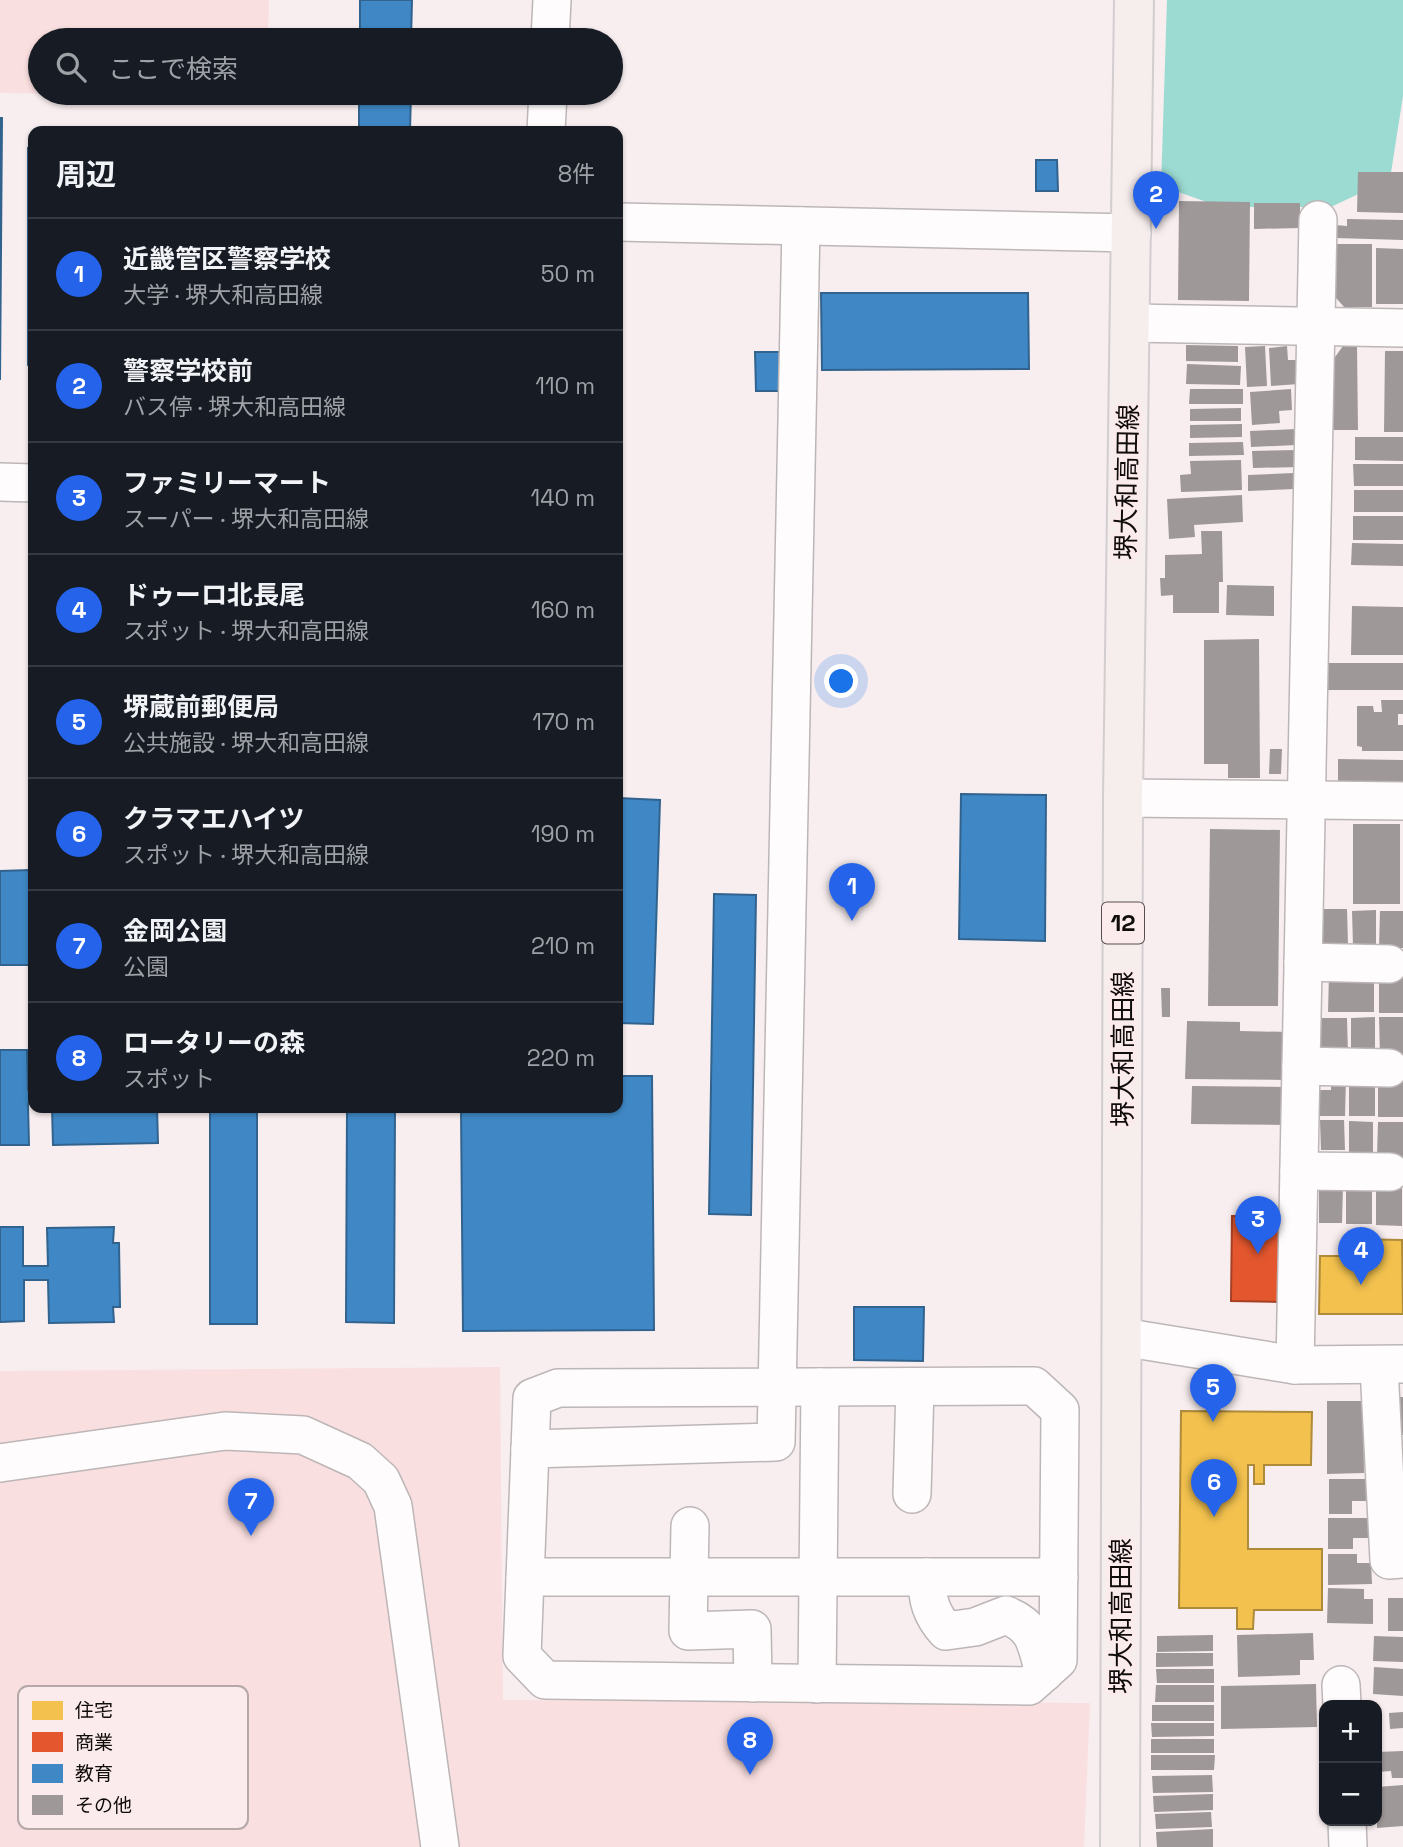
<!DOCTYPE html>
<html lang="ja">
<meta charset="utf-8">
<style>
body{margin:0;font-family:"Space Grotesk","Noto Sans JP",sans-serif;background:#20242c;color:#f1f3f6}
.controls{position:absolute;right:21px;bottom:21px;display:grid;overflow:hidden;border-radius:14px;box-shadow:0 2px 5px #0004}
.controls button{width:63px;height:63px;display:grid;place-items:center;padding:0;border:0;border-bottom:2px solid #363941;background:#171b24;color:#f1f3f6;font:35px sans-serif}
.you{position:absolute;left:842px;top:682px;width:24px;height:24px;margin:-18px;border:5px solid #fff;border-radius:50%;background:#1a73e8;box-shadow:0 0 0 10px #1a73e833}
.badge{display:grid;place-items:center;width:46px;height:46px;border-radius:50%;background:#2563eb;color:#fff;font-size:23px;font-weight:700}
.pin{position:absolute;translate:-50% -58px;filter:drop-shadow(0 2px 4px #0008)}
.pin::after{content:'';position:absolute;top:37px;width:24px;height:21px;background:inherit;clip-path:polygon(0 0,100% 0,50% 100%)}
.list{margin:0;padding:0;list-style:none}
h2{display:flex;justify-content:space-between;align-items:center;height:91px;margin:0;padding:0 28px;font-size:30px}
h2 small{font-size:23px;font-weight:400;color:#9ea1a6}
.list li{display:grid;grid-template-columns:46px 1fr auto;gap:21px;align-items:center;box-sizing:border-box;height:112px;padding:0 28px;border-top:2px solid #363941}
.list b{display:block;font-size:26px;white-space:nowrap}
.list p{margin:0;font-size:23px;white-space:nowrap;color:#9ea1a6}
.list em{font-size:23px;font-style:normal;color:#9ea1a6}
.icon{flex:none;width:38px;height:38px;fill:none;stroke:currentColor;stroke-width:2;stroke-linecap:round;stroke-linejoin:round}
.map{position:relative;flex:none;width:1403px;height:1847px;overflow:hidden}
.search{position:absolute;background:#171b24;box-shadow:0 2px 5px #0004;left:28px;top:28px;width:595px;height:77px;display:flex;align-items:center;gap:18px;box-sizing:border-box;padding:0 24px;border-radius:38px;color:#9ea1a6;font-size:26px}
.panel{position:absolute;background:#171b24;box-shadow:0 2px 5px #0004;left:28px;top:126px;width:595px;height:987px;border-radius:14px}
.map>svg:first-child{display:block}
.green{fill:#fadfe0}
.water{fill:#9cdbd2}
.homes{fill:#f2c14e;stroke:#ae8b3a;stroke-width:2}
.shops{fill:#e4572e;stroke:#a54024;stroke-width:2}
.schools{fill:#3f88c5;stroke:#31638e;stroke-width:2}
.building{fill:#9f9899}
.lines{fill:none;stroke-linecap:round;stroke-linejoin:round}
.minor-casing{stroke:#bdb6b7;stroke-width:40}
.major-casing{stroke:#d2cdce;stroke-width:42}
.minor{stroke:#fefcfd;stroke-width:37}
.major{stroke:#f6eded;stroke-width:38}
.labels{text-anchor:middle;stroke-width:7;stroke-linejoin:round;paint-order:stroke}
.shield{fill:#fbebec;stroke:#574f4f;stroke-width:2}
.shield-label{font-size:24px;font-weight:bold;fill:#110c0c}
.street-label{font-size:26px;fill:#110c0c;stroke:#fbebec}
.key{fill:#fbebec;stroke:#b5a8a9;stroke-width:2}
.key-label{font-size:19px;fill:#110c0c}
</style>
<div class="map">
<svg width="1403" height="1847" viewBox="0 0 1403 1847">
<rect width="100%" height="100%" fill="#f8eef0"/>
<!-- green -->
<g class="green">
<polygon points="0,0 269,0 268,40 40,40 40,93 267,93 267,97 0,93"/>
<polygon points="500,1367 503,1700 1090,1703 1084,1847 0,1847 0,1371"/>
</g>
<!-- water -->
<polygon class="water" points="1167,0 1403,0 1403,96 1390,179 1331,207 1221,207 1161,186"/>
<!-- homes -->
<g class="homes">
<polygon points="1354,1239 1402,1240 1403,1314 1319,1314 1320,1256 1354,1256"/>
<polygon points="1181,1411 1312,1412 1311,1465 1264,1465 1264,1484 1254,1484 1254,1465 1248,1465 1248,1549 1322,1549 1322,1610 1254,1610 1253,1629 1237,1629 1237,1608 1179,1608"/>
</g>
<!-- shops -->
<polygon class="shops" points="1232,1216 1280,1217 1279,1302 1231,1301"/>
<!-- schools -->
<g class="schools">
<polygon points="360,0 412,0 411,40 360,40"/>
<polygon points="359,93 411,93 410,131 359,131"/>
<polygon points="0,118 2,118 0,380"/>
<polygon points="28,148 33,148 33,366 28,365"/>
<polygon points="1036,160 1057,160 1058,191 1036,191"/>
<polygon points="821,293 1028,293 1029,369 822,370"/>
<polygon points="755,352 789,352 789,391 756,391"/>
<polygon points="961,794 1046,795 1045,941 959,939"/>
<polygon points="618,798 660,800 653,1024 618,1023"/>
<polygon points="30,870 31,910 33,910 32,965 0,965 0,871"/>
<polygon points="714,894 756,895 751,1215 709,1214"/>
<polygon points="0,1050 27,1050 28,1090 33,1089 33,1103 28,1104 29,1145 0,1145"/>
<polygon points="618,1076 652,1076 654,1330 463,1331 461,1108 618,1108"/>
<polygon points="52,1108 157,1108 158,1143 53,1145"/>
<rect x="210" y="1108" width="47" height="216"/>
<polygon points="347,1108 395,1108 394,1323 346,1322"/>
<polygon points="0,1227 23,1227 23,1266 48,1266 47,1228 114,1227 113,1243 119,1243 120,1307 113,1307 114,1322 49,1323 48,1280 24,1280 24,1321 0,1322"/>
<polygon points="854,1307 924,1307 923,1361 854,1360"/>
</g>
<!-- building -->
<g class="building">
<polygon points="1358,172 1403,172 1403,213 1357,212"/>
<polygon points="1179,201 1250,202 1249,301 1178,300"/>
<polygon points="1254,203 1300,203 1300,228 1254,229"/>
<polygon points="1347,219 1403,220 1403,240 1335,238 1335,225 1347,226"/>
<polygon points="1330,244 1372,244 1372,307 1344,307 1330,291"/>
<polygon points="1376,248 1403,249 1403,304 1376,304"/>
<polygon points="1186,345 1238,346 1238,362 1186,361"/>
<polygon points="1265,346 1267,386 1247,387 1245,347"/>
<polygon points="1287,346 1288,360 1297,360 1299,384 1271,386 1269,348"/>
<polygon points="1343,346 1357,346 1358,430 1330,430 1330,364"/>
<polygon points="1385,351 1403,351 1403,432 1384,432"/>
<polygon points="1187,364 1241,366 1240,385 1186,384"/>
<polygon points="1190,389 1243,389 1243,404 1189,404"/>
<polygon points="1291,389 1292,410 1279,411 1280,423 1252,425 1250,392"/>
<polygon points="1241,408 1241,421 1190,421 1190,409"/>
<polygon points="1242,424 1242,437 1190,438 1190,425"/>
<polygon points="1296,429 1297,445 1251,447 1250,431"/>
<polygon points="1355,437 1403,437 1403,461 1355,460"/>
<polygon points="1243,442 1244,455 1189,456 1189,443"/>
<polygon points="1299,450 1299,467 1253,468 1252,451"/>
<polygon points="1241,460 1242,490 1181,492 1180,475 1191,474 1190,461"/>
<polygon points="1353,464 1403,464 1403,486 1354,486"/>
<polygon points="1294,473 1295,489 1248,491 1248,475"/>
<rect x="1354" y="490" width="49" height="22"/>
<polygon points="1242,495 1243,522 1194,525 1195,537 1169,539 1167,499"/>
<rect x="1353" y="516" width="50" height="24"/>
<polygon points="1201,531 1222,531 1223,582 1219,582 1219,613 1173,613 1173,595 1161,596 1160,578 1165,578 1165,555 1202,554"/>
<polygon points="1352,543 1403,544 1403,566 1351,565"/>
<polygon points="1227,585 1274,586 1274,616 1226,615"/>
<polygon points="1352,606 1403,607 1403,655 1351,655"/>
<polygon points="1259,639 1260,778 1228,778 1228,764 1204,764 1204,640"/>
<rect x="1326" y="663" width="77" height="27"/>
<polygon points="1381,700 1403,700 1403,714 1398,714 1398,725 1403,725 1403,751 1362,751 1362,747 1357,746 1357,706 1373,706 1374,712 1382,712"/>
<polygon points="1270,749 1282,749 1281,774 1269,774"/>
<polygon points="1338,759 1403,760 1403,785 1338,784"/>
<rect x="1353" y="824" width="47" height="80"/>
<polygon points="1210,829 1280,830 1278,1006 1208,1006"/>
<polygon points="1321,909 1347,909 1348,945 1322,945"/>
<polygon points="1376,910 1376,946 1353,946 1352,911"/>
<polygon points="1380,911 1403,911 1403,948 1379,948"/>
<polygon points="1329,974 1374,979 1374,1012 1328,1012"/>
<rect x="1379" y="976" width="24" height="37"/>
<polygon points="1161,988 1170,988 1170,1017 1162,1017"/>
<polygon points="1375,1017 1375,1052 1351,1052 1351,1018"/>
<polygon points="1379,1017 1403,1017 1403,1057 1380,1057"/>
<polygon points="1320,1018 1347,1018 1348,1055 1321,1051"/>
<polygon points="1187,1021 1240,1022 1240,1031 1289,1032 1288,1080 1185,1079"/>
<polygon points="1331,1077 1346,1078 1345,1116 1319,1116 1320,1090 1331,1090"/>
<rect x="1378" y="1080" width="25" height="37"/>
<polygon points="1349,1082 1375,1083 1375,1116 1349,1116"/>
<polygon points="1192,1086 1286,1087 1285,1125 1191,1124"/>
<polygon points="1320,1120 1344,1120 1345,1150 1321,1150"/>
<polygon points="1349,1121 1373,1122 1373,1157 1349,1157"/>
<polygon points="1378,1122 1403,1122 1403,1158 1377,1157"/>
<polygon points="1319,1185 1343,1185 1342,1223 1319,1223"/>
<polygon points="1376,1185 1402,1185 1402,1226 1376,1225"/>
<rect x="1346" y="1188" width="26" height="36"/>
<polygon points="1395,1397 1403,1397 1403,1435 1398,1435"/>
<polygon points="1327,1401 1363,1401 1364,1473 1327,1474"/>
<polygon points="1329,1479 1368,1479 1369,1501 1352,1501 1352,1514 1329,1514"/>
<polygon points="1328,1518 1371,1518 1372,1538 1353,1538 1353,1549 1328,1549"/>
<polygon points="1328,1554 1357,1554 1357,1563 1371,1563 1372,1584 1328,1585"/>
<polygon points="1328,1588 1364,1589 1364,1599 1373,1599 1373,1624 1327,1623"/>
<rect x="1388" y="1598" width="15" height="33"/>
<polygon points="1313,1633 1314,1660 1300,1660 1300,1675 1238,1677 1237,1635"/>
<polygon points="1213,1635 1213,1651 1157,1652 1157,1636"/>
<polygon points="1374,1636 1403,1637 1403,1662 1373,1661"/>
<polygon points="1156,1653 1213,1653 1213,1666 1156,1667"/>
<polygon points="1374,1667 1403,1669 1403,1696 1373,1694"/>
<polygon points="1156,1669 1214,1669 1214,1683 1157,1683"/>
<polygon points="1316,1684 1317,1727 1221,1729 1221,1686"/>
<polygon points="1156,1685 1214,1685 1214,1702 1155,1702"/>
<rect x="1152" y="1705" width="62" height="16"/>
<polygon points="1403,1712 1403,1728 1390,1729 1389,1713"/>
<polygon points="1151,1723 1214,1723 1214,1736 1152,1737"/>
<rect x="1151" y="1739" width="63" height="14"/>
<polygon points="1403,1751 1403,1778 1392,1778 1391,1771 1377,1772 1377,1752"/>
<polygon points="1151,1755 1215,1755 1214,1770 1151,1770"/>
<polygon points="1212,1775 1213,1792 1153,1793 1152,1776"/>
<polygon points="1403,1785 1403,1826 1377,1828 1377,1787"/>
<polygon points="1213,1794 1213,1810 1154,1812 1153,1796"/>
<polygon points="1211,1812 1212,1827 1156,1829 1155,1814"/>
<polygon points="1213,1829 1213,1847 1157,1847 1156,1832"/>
</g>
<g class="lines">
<defs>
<g id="minor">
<polyline points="550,40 552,0"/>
<polyline points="546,131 548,93"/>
<polyline points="618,222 1132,233"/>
<polyline points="1131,323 1403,328"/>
<polyline points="0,482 33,483"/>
<polyline points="1123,798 1403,801"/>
<polyline points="1303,962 1389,964"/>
<polyline points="1301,1066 1389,1068"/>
<polyline points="1299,1171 1390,1172"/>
<polyline points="1122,1337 1295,1365 1403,1364"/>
<polyline points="1295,1365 1318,220"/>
<polyline points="1379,1367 1389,1560 1403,1559"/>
<polygon points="1034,1386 1060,1410 1058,1660 1029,1686 545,1680 522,1656 532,1398 558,1388"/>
<polyline points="530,1449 776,1442 801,226"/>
<polyline points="0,1463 225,1431 303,1435 360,1461 381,1480 393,1506 440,1847"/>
<polyline points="912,1494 915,1387"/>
<polyline points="690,1526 688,1631 752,1629 753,1683"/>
<polyline points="525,1577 1059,1577"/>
<path d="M927,1577C927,1600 931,1614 946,1631L975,1627L1006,1615C1036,1627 1036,1644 1044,1673"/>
<polyline points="817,1684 820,1387"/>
<polyline points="1341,1685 1342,1705"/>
<polyline points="1347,1821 1348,1847"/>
</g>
<polyline id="major" points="1120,1847 1123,798 1134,0"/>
</defs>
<!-- minor casing -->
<use href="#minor" class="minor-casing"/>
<!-- major casing -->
<use href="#major" class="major-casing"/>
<!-- minor -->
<use href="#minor" class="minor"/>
<!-- major -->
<use href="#major" class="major"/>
</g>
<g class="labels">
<!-- shield labels -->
<rect class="shield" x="1102" y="902.5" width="42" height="41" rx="5"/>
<g class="shield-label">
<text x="1123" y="931">12</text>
</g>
<!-- street labels -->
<g class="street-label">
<text transform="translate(1127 482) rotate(-89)" y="9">堺大和高田線</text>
<text transform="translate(1123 1049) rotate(-90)" y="9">堺大和高田線</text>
<text transform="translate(1121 1616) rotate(-90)" y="9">堺大和高田線</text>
</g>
</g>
<!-- legend -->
<rect x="18" y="1686" width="230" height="143" rx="10" class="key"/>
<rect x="32" y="1701" width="31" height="19" fill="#f2c14e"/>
<rect x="32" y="1732" width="31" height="20" fill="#e4572e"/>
<rect x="32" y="1764" width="31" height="19" fill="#3f88c5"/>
<rect x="32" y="1795" width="31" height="20" fill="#9f9899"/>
<g class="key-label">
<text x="75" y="1717">住宅</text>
<text x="75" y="1749">商業</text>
<text x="75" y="1780">教育</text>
<text x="75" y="1812">その他</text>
</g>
</svg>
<div class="controls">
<button>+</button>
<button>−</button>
</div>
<div class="you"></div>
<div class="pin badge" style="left:852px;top:921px">1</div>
<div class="pin badge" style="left:1156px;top:229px">2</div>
<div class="pin badge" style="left:1258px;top:1254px">3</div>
<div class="pin badge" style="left:1361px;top:1285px">4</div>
<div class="pin badge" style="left:1213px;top:1422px">5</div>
<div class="pin badge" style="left:1214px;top:1517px">6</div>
<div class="pin badge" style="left:251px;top:1536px">7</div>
<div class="pin badge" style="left:750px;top:1775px">8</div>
<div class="search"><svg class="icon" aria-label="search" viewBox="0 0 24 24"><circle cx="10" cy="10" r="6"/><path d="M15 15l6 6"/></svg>ここで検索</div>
<section class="panel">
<h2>周辺<small>8件</small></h2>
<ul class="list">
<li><span class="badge">1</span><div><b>近畿管区警察学校</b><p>大学 · 堺大和高田線</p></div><em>50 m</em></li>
<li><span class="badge">2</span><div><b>警察学校前</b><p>バス停 · 堺大和高田線</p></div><em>110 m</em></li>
<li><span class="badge">3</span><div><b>ファミリーマート</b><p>スーパー · 堺大和高田線</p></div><em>140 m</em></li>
<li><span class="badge">4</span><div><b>ドゥーロ北長尾</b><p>スポット · 堺大和高田線</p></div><em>160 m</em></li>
<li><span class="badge">5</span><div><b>堺蔵前郵便局</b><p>公共施設 · 堺大和高田線</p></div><em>170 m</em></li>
<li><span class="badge">6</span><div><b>クラマエハイツ</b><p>スポット · 堺大和高田線</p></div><em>190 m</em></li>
<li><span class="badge">7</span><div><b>金岡公園</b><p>公園</p></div><em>210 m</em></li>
<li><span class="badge">8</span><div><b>ロータリーの森</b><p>スポット</p></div><em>220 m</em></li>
</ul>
</section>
</div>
